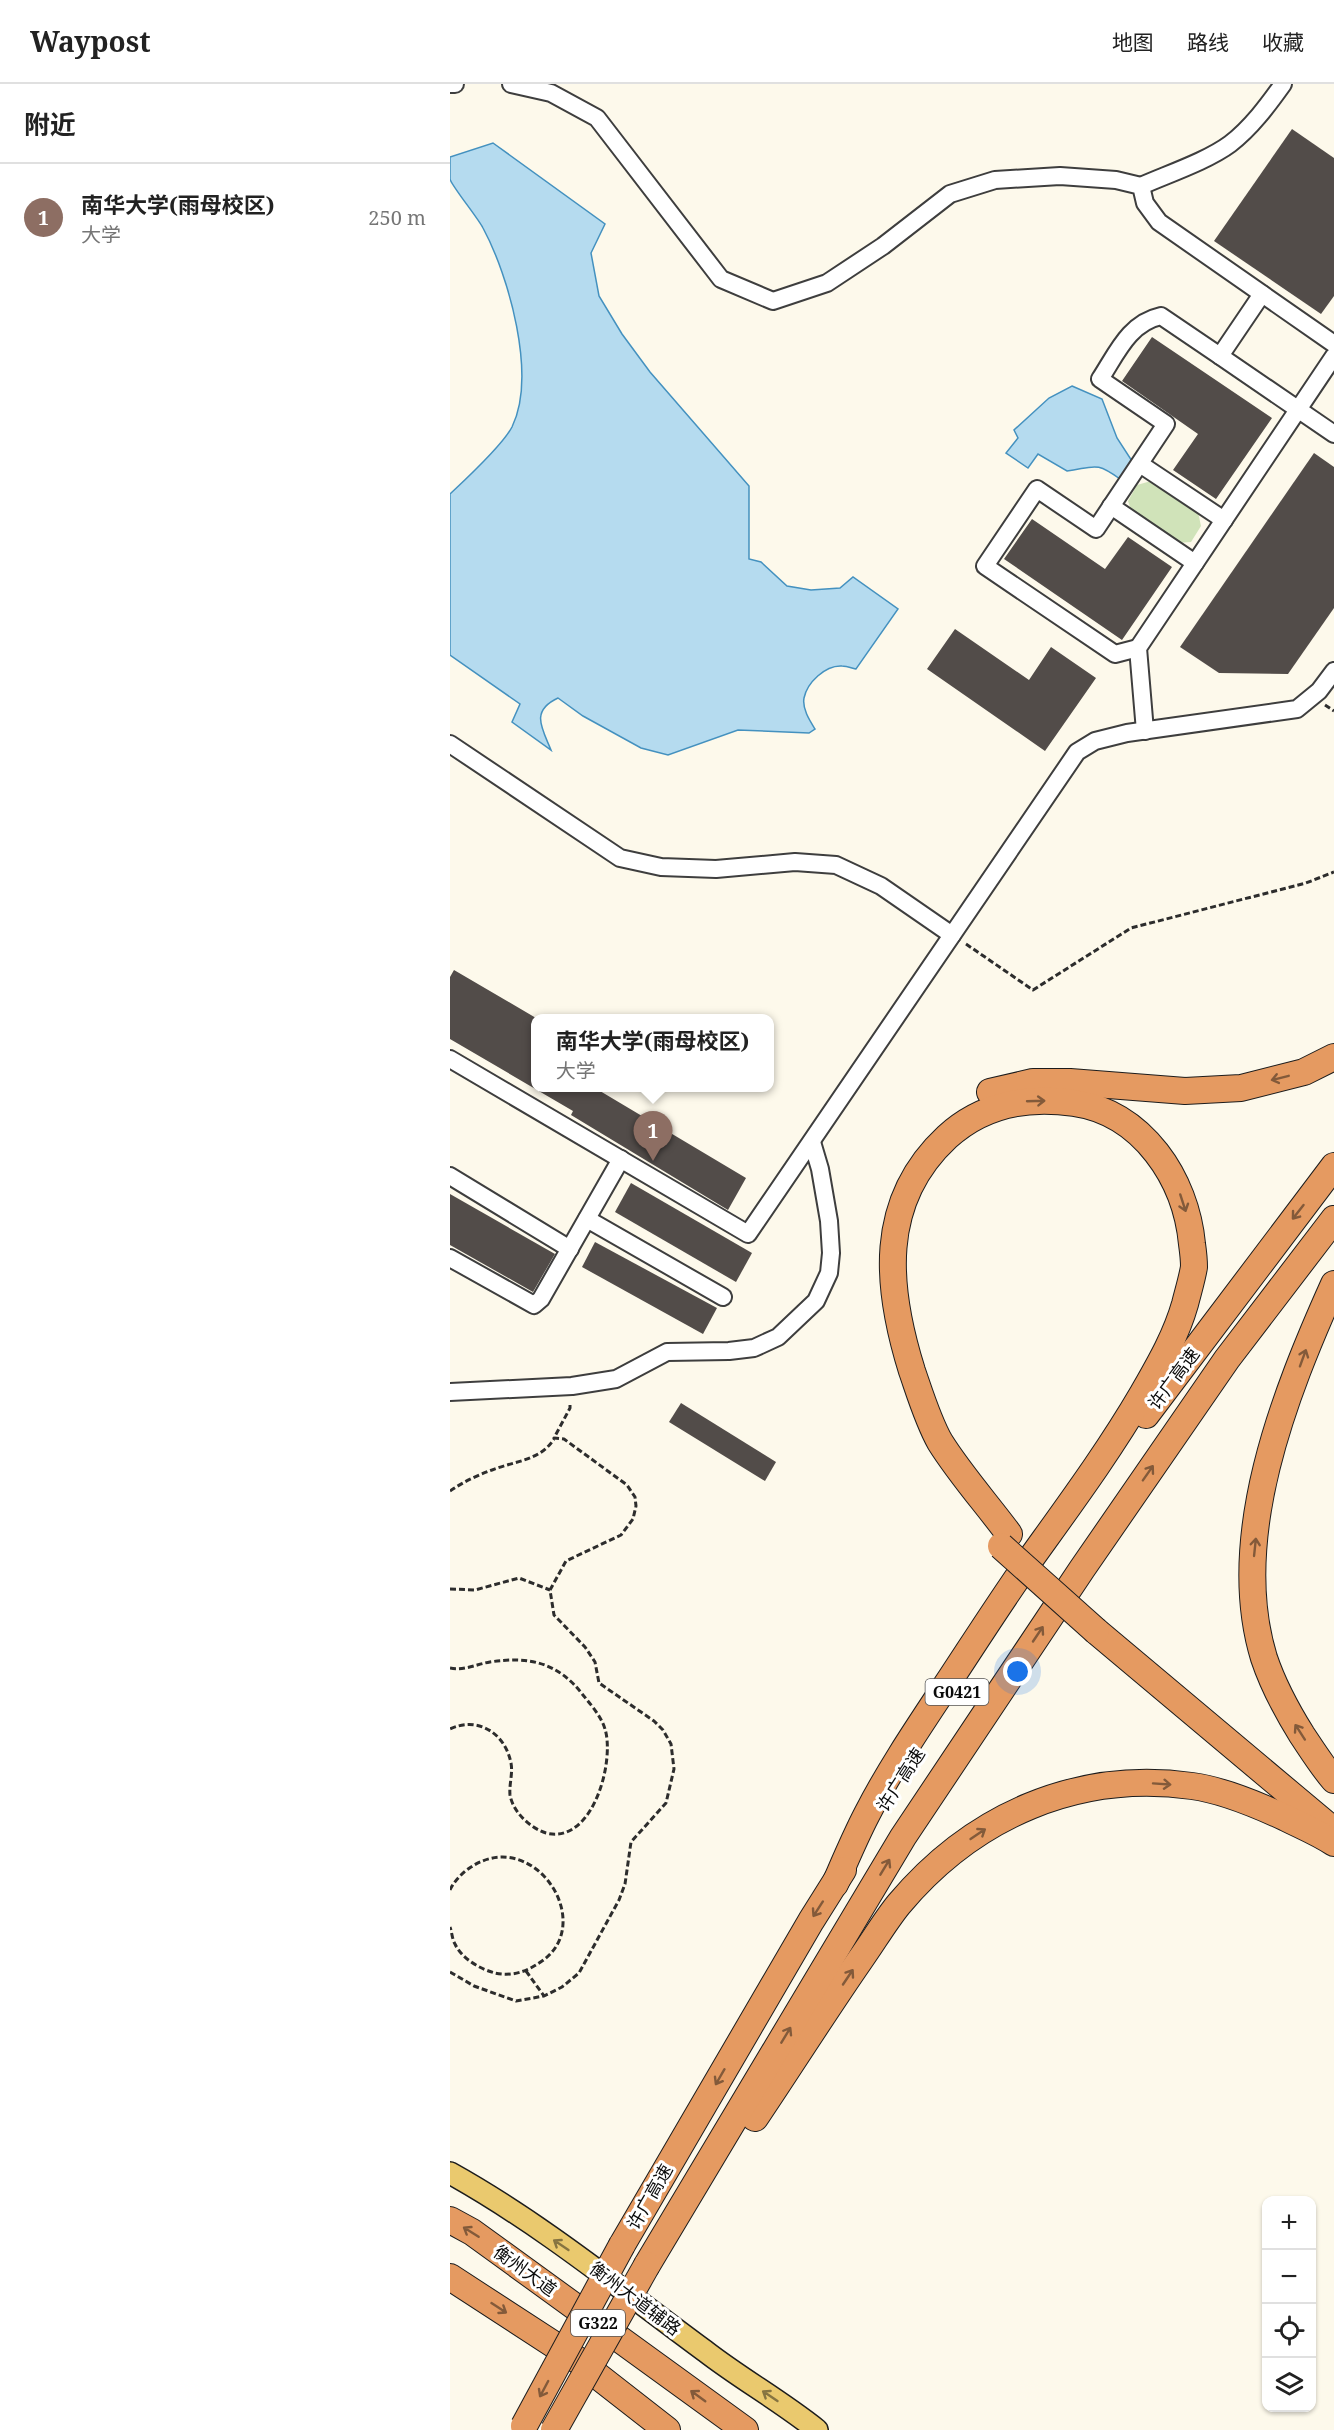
<!DOCTYPE html>
<html lang="zh">
<meta charset="utf-8">
<style>
body{margin:0;font-family:"Noto Serif","Noto Sans SC",serif;background:#f6f6f6;color:#222}
.controls{position:absolute;right:18px;bottom:18px;display:grid;overflow:hidden;border-radius:12px;box-shadow:0 2px 4px #0004}
.controls button{width:54px;height:54px;display:grid;place-items:center;padding:0;border:0;border-bottom:2px solid #e0e0e0;background:#fff;color:#222;font:30px sans-serif}
.you{position:absolute;left:568px;top:1588px;width:21px;height:21px;margin:-15px;border:4px solid #fff;border-radius:50%;background:#1a73e8;box-shadow:0 0 0 9px #1a73e833}
.badge{display:grid;place-items:center;width:39px;height:39px;border-radius:50%;background:#111827;color:#fff;font-size:20px;font-weight:700}
.pin{position:absolute;translate:-50% -50px;filter:drop-shadow(0 2px 3px #0008)}
.pin::after{content:'';position:absolute;top:32px;width:21px;height:18px;background:inherit;clip-path:polygon(0 0,100% 0,50% 100%)}
.popup{position:absolute;left:81px;top:930px;width:243px;height:78px;box-sizing:border-box;display:grid;place-content:center;border-radius:12px;background:#fff;filter:drop-shadow(0 2px 4px #0005);font-size:20px;white-space:nowrap;color:#767676}
.popup b{font-size:22px;color:#222}
.popup::after{content:'';position:absolute;left:50%;top:100%;margin-left:-12px;border:12px solid transparent;border-top-color:#fff}
.list{margin:0;padding:0;list-style:none}
h2{display:flex;justify-content:space-between;align-items:center;height:78px;margin:0;padding:0 24px;font-size:26px}
h2 small{font-size:20px;font-weight:400;color:#767676}
.list li{display:grid;grid-template-columns:39px 1fr auto;gap:18px;align-items:center;box-sizing:border-box;height:108px;padding:0 24px;border-top:2px solid #e0e0e0}
.list b{display:block;font-size:22px;white-space:nowrap}
.list p{margin:0;font-size:20px;white-space:nowrap;color:#767676}
.list em{font-size:20px;font-style:normal;color:#767676}
.icon{flex:none;width:33px;height:33px;fill:none;stroke:currentColor;stroke-width:2;stroke-linecap:round;stroke-linejoin:round}
.map{position:relative;flex:none;width:884px;height:2346px;overflow:hidden}
header{display:flex;align-items:center;gap:36px;box-sizing:border-box;height:84px;padding:0 30px;background:#fff;border-bottom:2px solid #e0e0e0}
header strong{font-size:28px}
nav{display:flex;gap:33px;margin-inline-start:auto;font-size:21px}
main{display:flex}
aside{flex:1;background:#fff}
.map>svg:first-child{display:block}
.green{fill:#d0e3b9}
.water{fill:#b5dbef;stroke:#4491bf;stroke-width:1.5}
.building{fill:#524c49}
.lines{fill:none;stroke-linecap:round;stroke-linejoin:round}
.minor-casing{stroke:#3e3e3e;stroke-width:20}
.major-casing{stroke:#1c1c1c;stroke-width:24}
.highway-casing{stroke:#1c1c1c;stroke-width:28}
.path{stroke:#2d2d2d;stroke-width:3;stroke-dasharray:6 3;stroke-linecap:butt}
.minor{stroke:#fff;stroke-width:16}
.major{stroke:#eac96e;stroke-width:21}
.highway{stroke:#e59a61;stroke-width:26}
.highway-bridge-casing{stroke:#1c1c1c;stroke-width:28;stroke-linecap:butt}
.highway-bridge{stroke:#e59a61;stroke-width:26}
.oneway{stroke:#835a3a}
.oneway2{stroke:#867441}
.labels{text-anchor:middle;stroke-width:6;stroke-linejoin:round;paint-order:stroke}
.shield{fill:#fff;stroke:#545454;stroke-width:1.5}
.shield-label{font-size:16px;font-weight:bold;fill:#0b0b0b}
.street-label{font-size:18px;fill:#0b0b0b;stroke:#fff}
</style>
<header>
<strong>Waypost</strong>
<nav><a>地图</a><a>路线</a><a>收藏</a></nav>
</header>
<main>
<aside>
<h2>附近<small></small></h2>
<ul class="list">
<li><span class="badge" style="background:#8d6e63">1</span><div><b>南华大学(雨母校区)</b><p>大学</p></div><em>250 m</em></li>
</ul>
</aside>
<div class="map">
<svg width="884" height="2346" viewBox="0 0 884 2346">
<rect width="100%" height="100%" fill="#fdf9eb"/>
<!-- green -->
<polygon class="green" points="701,397 748,428 751,442 741,458 727,459 682,429 678,417 687,401"/>
<!-- water -->
<g class="water">
<path d="M43,59L155,140L141,169L149,212L172,250L200,288L299,402V475L311,478L337,502L361,506L390,504L403,493L448,525L406,585C402,584 396,582 392,582C375,581 357,599 354,614C352,625 360,637 365,645L359,649L288,646L218,671L191,664L133,632L108,614C80,627 92,644 101,666L62,638L70,620L0,571V410C17,394 52,362 62,343C87,292 59,192 33,144C28,134 1,101 0,95C0,88 0,80 0,73Z"/>
<path d="M622,302L652,315L667,354L682,377L670,395C645,377 645,383 617,387L588,370L578,384L556,369L568,354L564,346L599,314Z"/>
</g>
<!-- building -->
<g class="building">
<polygon points="842,45 884,74 884,212 871,230 764,157"/>
<polygon points="702,253 822,334 766,415 723,386 748,350 672,297"/>
<polygon points="864,369 884,383 884,524 838,590 769,589 730,563"/>
<polygon points="582,435 655,485 678,453 722,483 672,556 554,475"/>
<polygon points="505,545 579,596 601,563 646,594 595,667 477,585"/>
<polygon points="4,886 86,934 86,1004 145,1004 296,1094 278,1126 121,1031 123,1027 0,955 0,893"/>
<polygon points="181,1099 302,1169 286,1198 165,1128"/>
<polygon points="0,1110 105,1170 83,1208 0,1161"/>
<polygon points="145,1158 267,1224 253,1250 132,1183"/>
<polygon points="231,1319 326,1378 315,1397 219,1338"/>
</g>
<g class="lines">
<defs>
<g id="minor">
<polyline points="0,0 5,0"/>
<polyline points="61,0 101,9 147,34 271,195 323,217 377,199 433,162 500,110 545,96 610,92 666,96 691,102 695,119 709,138 884,260"/>
<path d="M691,102C718,90 757,77 780,60C801,44 818,21 833,0"/>
<polyline points="812,210 770,272 884,350"/>
<polyline points="690,380 774,436"/>
<polyline points="661,422 745,479"/>
<path d="M688,564L665,570L535,482L587,405L646,445L716,340L650,295C667,269 679,239 711,232L770,272"/>
<polyline points="695,647 688,564 884,272"/>
<polyline points="0,660 170,774 211,783 266,785 345,778 386,781 431,802 502,851"/>
<polyline points="0,975 298,1150 627,668 645,657 677,649 847,625 869,607 884,587"/>
<polyline points="0,1092 120,1165"/>
<polyline points="137,1135 273,1213"/>
<polyline points="0,1174 84,1221 91,1215 171,1075"/>
<polyline points="0,1308 122,1302 166,1295 217,1268 279,1267 304,1264 328,1253 366,1217 379,1189 381,1169 379,1137 370,1085 362,1058"/>
</g>
<path id="major" d="M0,2089C90,2139 172,2206 255,2267C291,2295 331,2317 367,2346"/>
<g id="highway">
<polyline points="540,1008 583,998 620,998 735,1007 791,1004 854,988 884,973"/>
<path d="M884,1200C835,1309 777,1454 814,1574C823,1601 837,1627 852,1651C862,1666 872,1682 884,1696"/>
<polyline points="696,1331 884,1082"/>
<polyline points="646,1547 883,1746"/>
<path d="M385,1800C395,1777 405,1753 417,1730C441,1683 472,1638 501,1594C526,1556 551,1517 577,1480C617,1424 658,1369 693,1309C709,1281 726,1252 735,1220C738,1208 742,1195 744,1183C744,1176 743,1167 742,1160C736,1095 693,1029 624,1019C577,1012 532,1021 497,1053C427,1118 436,1204 462,1287C470,1310 478,1337 490,1358C510,1390 536,1419 559,1450"/>
<path d="M305,2034C340,1982 374,1928 410,1876C423,1858 435,1837 449,1820C523,1732 627,1686 742,1702C773,1706 808,1721 836,1734C852,1742 869,1749 884,1759"/>
<polyline points="0,2136 22,2148 295,2346"/>
<polyline points="172,2161 361,1837 393,1786"/>
<polyline points="197,2181 453,1753 632,1485 777,1275 884,1135"/>
<polyline points="0,2193 126,2275 217,2346"/>
</g>
</defs>
<!-- minor casing -->
<use href="#minor" class="minor-casing"/>
<!-- major casing -->
<use href="#major" class="major-casing"/>
<!-- highway casing -->
<use href="#highway" class="highway-casing"/>
<!-- path -->
<g class="path">
<polyline points="875,621 884,627"/>
<polyline points="516,860 583,906 681,844 856,799 884,788"/>
<path d="M0,1407C13,1398 28,1391 42,1386C64,1377 90,1377 104,1355"/>
<polyline points="0,1505 25,1506 69,1494 100,1506"/>
<path d="M0,1584C14,1587 27,1580 40,1578C78,1572 108,1578 133,1611C141,1621 151,1632 155,1645C165,1677 143,1761 96,1749C80,1744 63,1728 60,1711C59,1700 63,1690 61,1679C55,1649 28,1632 0,1645"/>
<path d="M0,1806C4,1797 13,1788 21,1783C84,1742 147,1839 92,1877C78,1887 63,1893 45,1889C30,1885 12,1875 5,1860C2,1855 2,1848 0,1843"/>
<polyline points="76,1887 94,1912"/>
<polyline points="0,1888 24,1902 66,1917 94,1912 112,1903 129,1889 169,1816 175,1800 181,1758 216,1719 224,1685 221,1660 213,1646 204,1637 149,1599 145,1578 135,1563 104,1531 100,1506 116,1477 171,1451 183,1435 186,1422 185,1413 177,1401 114,1355 104,1354 120,1324 120,1318"/>
</g>
<!-- minor -->
<use href="#minor" class="minor"/>
<!-- major -->
<use href="#major" class="major"/>
<!-- highway -->
<use href="#highway" class="highway"/>
<defs>
<g id="highway-bridge">
<polyline points="551,1462 646,1547"/>
<polyline points="74,2342 172,2161"/>
<polyline points="104,2346 197,2181"/>
</g>
</defs>
<!-- highway-bridge casing -->
<use href="#highway-bridge" class="highway-bridge-casing"/>
<!-- highway-bridge -->
<use href="#highway-bridge" class="highway-bridge"/>
</g>
<!-- one-way arrows -->
<defs><path id="oneway-shaft" d="M-6 0H5M1.5-3L5.5 0L1.5 3" fill="none" stroke-width="1.6" stroke-linecap="round" stroke-linejoin="round" transform="scale(1.5)"/></defs>
<g class="oneway">
<use href="#oneway-shaft" transform="translate(830 994) rotate(166)"/>
<use href="#oneway-shaft" transform="translate(586 1017) rotate(-2)"/>
<use href="#oneway-shaft" transform="translate(733 1119) rotate(72)"/>
<use href="#oneway-shaft" transform="translate(848 1128) rotate(128)"/>
<use href="#oneway-shaft" transform="translate(853 1274) rotate(-70)"/>
<use href="#oneway-shaft" transform="translate(698 1389) rotate(-55)"/>
<use href="#oneway-shaft" transform="translate(805 1463) rotate(-84)"/>
<use href="#oneway-shaft" transform="translate(588 1550) rotate(-56)"/>
<use href="#oneway-shaft" transform="translate(850 1648) rotate(-123)"/>
<use href="#oneway-shaft" transform="translate(712 1700) rotate(4)"/>
<use href="#oneway-shaft" transform="translate(528 1750) rotate(-34)"/>
<use href="#oneway-shaft" transform="translate(435 1783) rotate(-59)"/>
<use href="#oneway-shaft" transform="translate(368 1825) rotate(123)"/>
<use href="#oneway-shaft" transform="translate(398 1893) rotate(-56)"/>
<use href="#oneway-shaft" transform="translate(336 1951) rotate(-59)"/>
<use href="#oneway-shaft" transform="translate(270 1993) rotate(120)"/>
<use href="#oneway-shaft" transform="translate(21 2148) rotate(-148)"/>
<use href="#oneway-shaft" transform="translate(49 2224) rotate(33)"/>
<use href="#oneway-shaft" transform="translate(94 2305) rotate(118)"/>
<use href="#oneway-shaft" transform="translate(248 2312) rotate(-144)"/>
</g>
<g class="oneway2">
<use href="#oneway-shaft" transform="translate(111 2161) rotate(-146)"/>
<use href="#oneway-shaft" transform="translate(320 2312) rotate(-146)"/>
</g>
<g class="labels">
<!-- shield labels -->
<g class="shield">
<rect x="475.5" y="1595" width="63" height="26" rx="4.5"/>
<rect x="121" y="2226" width="54" height="26" rx="4.5"/>
</g>
<g class="shield-label">
<text x="507" y="1614">G0421</text>
<text x="148" y="2245">G322</text>
</g>
<!-- street labels -->
<g class="street-label">
<text transform="translate(724 1295) rotate(-53)" y="6">许广高速</text>
<text transform="translate(451 1696) rotate(-57)" y="6">许广高速</text>
<text transform="translate(200 2113) rotate(-60)" y="6">许广高速</text>
<text transform="translate(75 2187) rotate(36)" y="6">衡州大道</text>
<text transform="translate(185 2215) rotate(37)" y="6">衡州大道辅路</text>
</g>
</g>
</svg>
<div class="controls">
<button>+</button>
<button>−</button>
<button><svg class="icon" aria-label="locate" viewBox="0 0 24 24"><circle cx="12" cy="12" r="6"/><path d="M12 2v4M12 18v4M2 12h4M18 12h4"/></svg></button>
<button><svg class="icon" aria-label="layers" viewBox="0 0 24 24"><path d="M12 4l9 5-9 5-9-5zM3 14l9 5 9-5"/></svg></button>
</div>
<div class="you"></div>
<div class="pin badge" style="left:203px;top:1077px;background:#8d6e63">1</div>
<div class="popup"><b>南华大学(雨母校区)</b>大学</div>
</div>
</main>
